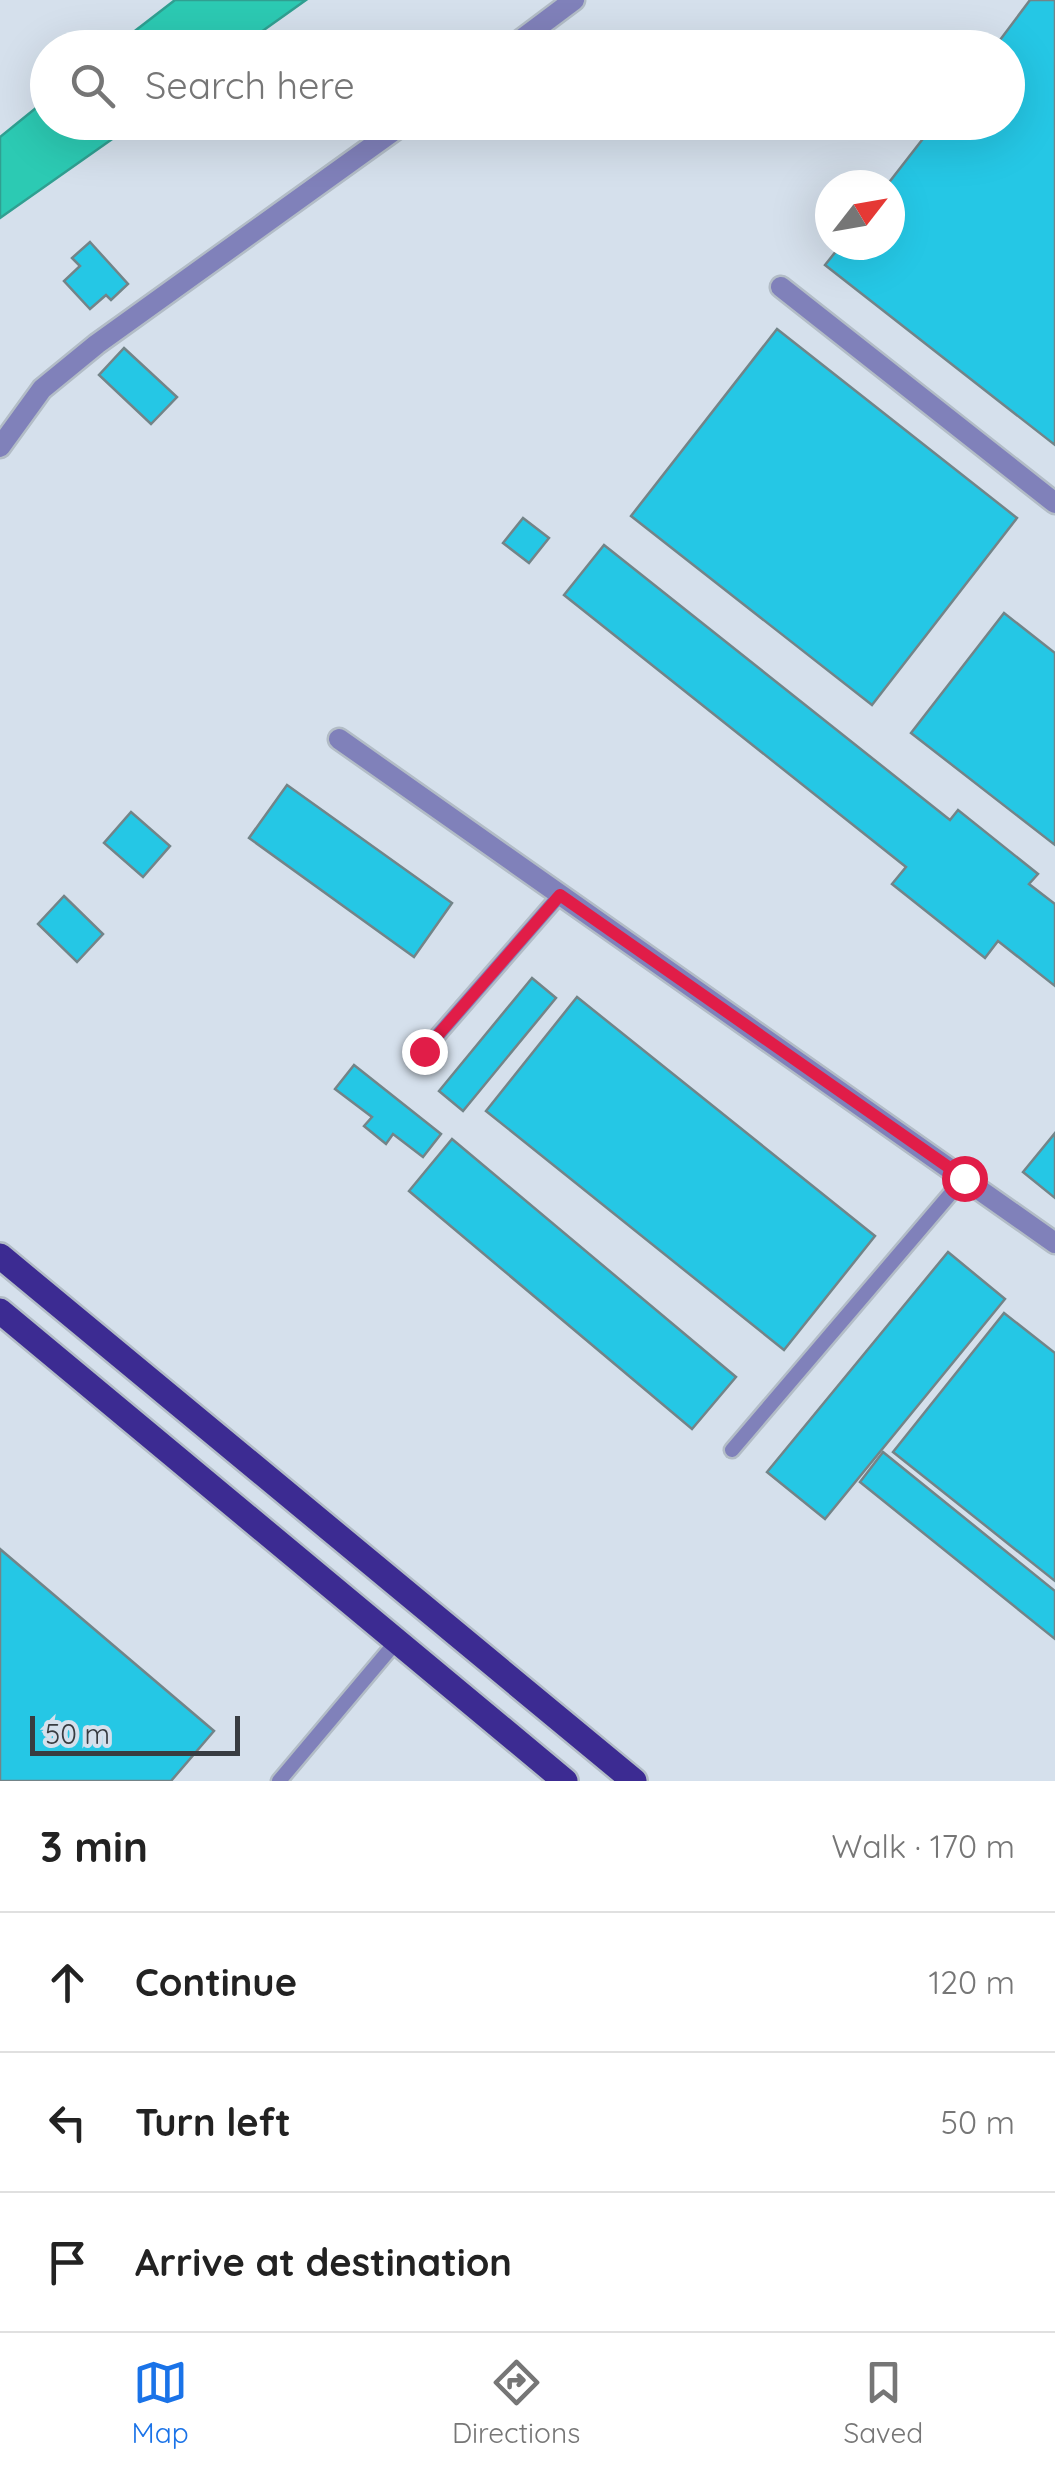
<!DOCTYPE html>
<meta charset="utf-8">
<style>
body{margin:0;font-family:Quicksand,sans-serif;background:#f6f6f6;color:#222}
.compass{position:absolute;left:815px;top:170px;width:90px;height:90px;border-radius:50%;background:#fff;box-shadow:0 10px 40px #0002;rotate:59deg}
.scale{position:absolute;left:30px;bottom:25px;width:210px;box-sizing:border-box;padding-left:10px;border:5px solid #383c41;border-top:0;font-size:28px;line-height:35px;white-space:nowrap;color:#383c41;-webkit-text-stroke:8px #d5e0ec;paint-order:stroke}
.stop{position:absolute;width:30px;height:30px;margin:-22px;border:8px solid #e11d48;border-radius:50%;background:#fff}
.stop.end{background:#e11d48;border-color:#fff;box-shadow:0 2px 10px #0008}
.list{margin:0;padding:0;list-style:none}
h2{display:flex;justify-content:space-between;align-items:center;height:130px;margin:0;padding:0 40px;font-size:42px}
h2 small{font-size:32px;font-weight:400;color:#767676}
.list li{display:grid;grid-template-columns:65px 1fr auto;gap:30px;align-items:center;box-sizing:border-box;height:140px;padding:0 40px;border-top:2px solid #e0e0e0}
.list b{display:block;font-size:38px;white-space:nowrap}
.list em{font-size:32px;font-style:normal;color:#767676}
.icon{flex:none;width:55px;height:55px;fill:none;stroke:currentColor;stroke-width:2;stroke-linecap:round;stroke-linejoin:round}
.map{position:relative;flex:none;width:1055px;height:1781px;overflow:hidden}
.search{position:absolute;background:#fff;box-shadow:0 10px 40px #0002;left:30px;right:30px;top:30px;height:110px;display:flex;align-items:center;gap:25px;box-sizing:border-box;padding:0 35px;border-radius:55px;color:#767676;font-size:38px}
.sheet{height:550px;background:#fff}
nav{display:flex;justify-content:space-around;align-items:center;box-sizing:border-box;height:140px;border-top:2px solid #e0e0e0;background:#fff;font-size:28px;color:#767676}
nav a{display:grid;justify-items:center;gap:5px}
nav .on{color:#1a73e8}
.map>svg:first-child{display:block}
.water{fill:#2ccab3;stroke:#309f91;stroke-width:2.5}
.building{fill:#25c7e5;stroke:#738488;stroke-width:2.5}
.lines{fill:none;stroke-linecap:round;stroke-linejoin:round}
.service-casing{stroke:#b2bcc6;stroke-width:19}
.minor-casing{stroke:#b2bcc6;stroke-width:25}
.primary-casing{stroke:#b2bcc6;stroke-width:30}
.service{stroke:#8081ba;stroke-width:14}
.minor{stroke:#8081ba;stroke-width:20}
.primary{stroke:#3c2b92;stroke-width:25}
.route{stroke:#e11d48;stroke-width:12}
</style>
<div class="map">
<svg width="1055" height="1781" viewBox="0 0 1055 1781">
<rect width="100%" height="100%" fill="#d5e0ec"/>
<!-- water -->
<g class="water">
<polygon points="175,0 306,0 240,47 114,47"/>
<polygon points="47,99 48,122 135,123 0,218 0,137"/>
</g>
<!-- building -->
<g class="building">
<polygon points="1030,0 1055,0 1055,445 825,265 841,245 890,245 890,185 887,185 936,122 1008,122 1008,48 994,48"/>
<polygon points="90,242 128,284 111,300 106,295 90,309 64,281 80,266 72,258"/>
<polygon points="777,329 1017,518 872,705 631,516"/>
<polygon points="124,348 177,397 151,424 99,375"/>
<polygon points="523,518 549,538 529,563 503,543"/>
<polygon points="604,545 950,820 958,810 1038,874 1029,884 1055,904 1055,986 998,941 985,958 892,884 906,867 564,595"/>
<polygon points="1004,613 1055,653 1055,845 911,733"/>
<polygon points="287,785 452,903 414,957 249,838"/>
<polygon points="131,812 170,846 143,877 104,843"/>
<polygon points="64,896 103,934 77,962 38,924"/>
<polygon points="532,978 556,998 463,1111 439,1091"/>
<polygon points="577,997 875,1236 784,1350 486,1111"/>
<polygon points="354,1065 441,1134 423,1157 393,1134 386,1144 364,1126 372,1117 335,1089"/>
<polygon points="1055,1133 1055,1198 1023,1172"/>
<polygon points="452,1139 736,1377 692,1429 409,1191"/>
<polygon points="948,1252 1005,1299 825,1519 767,1472"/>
<polygon points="1004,1313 1055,1353 1055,1581 893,1452"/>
<polygon points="883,1452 1055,1591 1055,1639 860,1482"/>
<polygon points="0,1549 214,1731 171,1781 0,1781"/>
</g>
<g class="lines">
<defs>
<g id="service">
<polyline points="424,1051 560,895"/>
<polyline points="732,1450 964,1178"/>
<polyline points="279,1781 396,1642"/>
</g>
<g id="minor">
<polyline points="510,48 574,0"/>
<polyline points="781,287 1055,503"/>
<polyline points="0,447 42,389 97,344 406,122"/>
<polyline points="339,739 1055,1243"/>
</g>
<g id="primary">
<polyline points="0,1256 634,1781"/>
<polyline points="0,1311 565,1781"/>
</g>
</defs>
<!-- service casing -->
<use href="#service" class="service-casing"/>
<!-- minor casing -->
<use href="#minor" class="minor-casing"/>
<!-- primary casing -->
<use href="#primary" class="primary-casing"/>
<!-- service -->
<use href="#service" class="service"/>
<!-- minor -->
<use href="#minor" class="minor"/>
<!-- primary -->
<use href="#primary" class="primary"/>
</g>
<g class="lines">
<!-- route -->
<polyline class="route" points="424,1051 560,895 964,1178"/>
</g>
</svg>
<svg class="compass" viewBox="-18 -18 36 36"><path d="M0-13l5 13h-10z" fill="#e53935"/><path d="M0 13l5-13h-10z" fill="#767676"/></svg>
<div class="scale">50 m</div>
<div class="stop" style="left:964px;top:1178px"></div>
<div class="stop end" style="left:424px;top:1051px"></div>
<div class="search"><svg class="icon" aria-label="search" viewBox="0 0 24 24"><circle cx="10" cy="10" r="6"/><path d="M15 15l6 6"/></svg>Search here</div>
</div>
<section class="sheet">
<h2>3 min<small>Walk · 170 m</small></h2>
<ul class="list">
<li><svg class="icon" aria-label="ahead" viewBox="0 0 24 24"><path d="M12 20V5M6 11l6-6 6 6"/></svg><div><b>Continue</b></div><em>120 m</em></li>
<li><svg class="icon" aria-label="left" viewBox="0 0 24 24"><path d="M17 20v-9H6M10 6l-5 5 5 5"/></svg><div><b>Turn left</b></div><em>50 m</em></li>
<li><svg class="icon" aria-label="arrive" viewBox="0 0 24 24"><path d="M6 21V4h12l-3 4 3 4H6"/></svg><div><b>Arrive at destination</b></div></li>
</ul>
</section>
<nav>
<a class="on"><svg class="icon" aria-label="map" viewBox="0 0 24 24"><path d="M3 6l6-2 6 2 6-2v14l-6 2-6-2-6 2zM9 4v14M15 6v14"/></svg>Map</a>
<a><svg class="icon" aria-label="directions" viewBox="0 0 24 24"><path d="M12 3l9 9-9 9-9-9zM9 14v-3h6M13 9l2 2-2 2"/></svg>Directions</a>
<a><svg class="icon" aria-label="saved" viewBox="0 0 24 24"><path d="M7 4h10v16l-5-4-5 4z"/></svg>Saved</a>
</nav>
